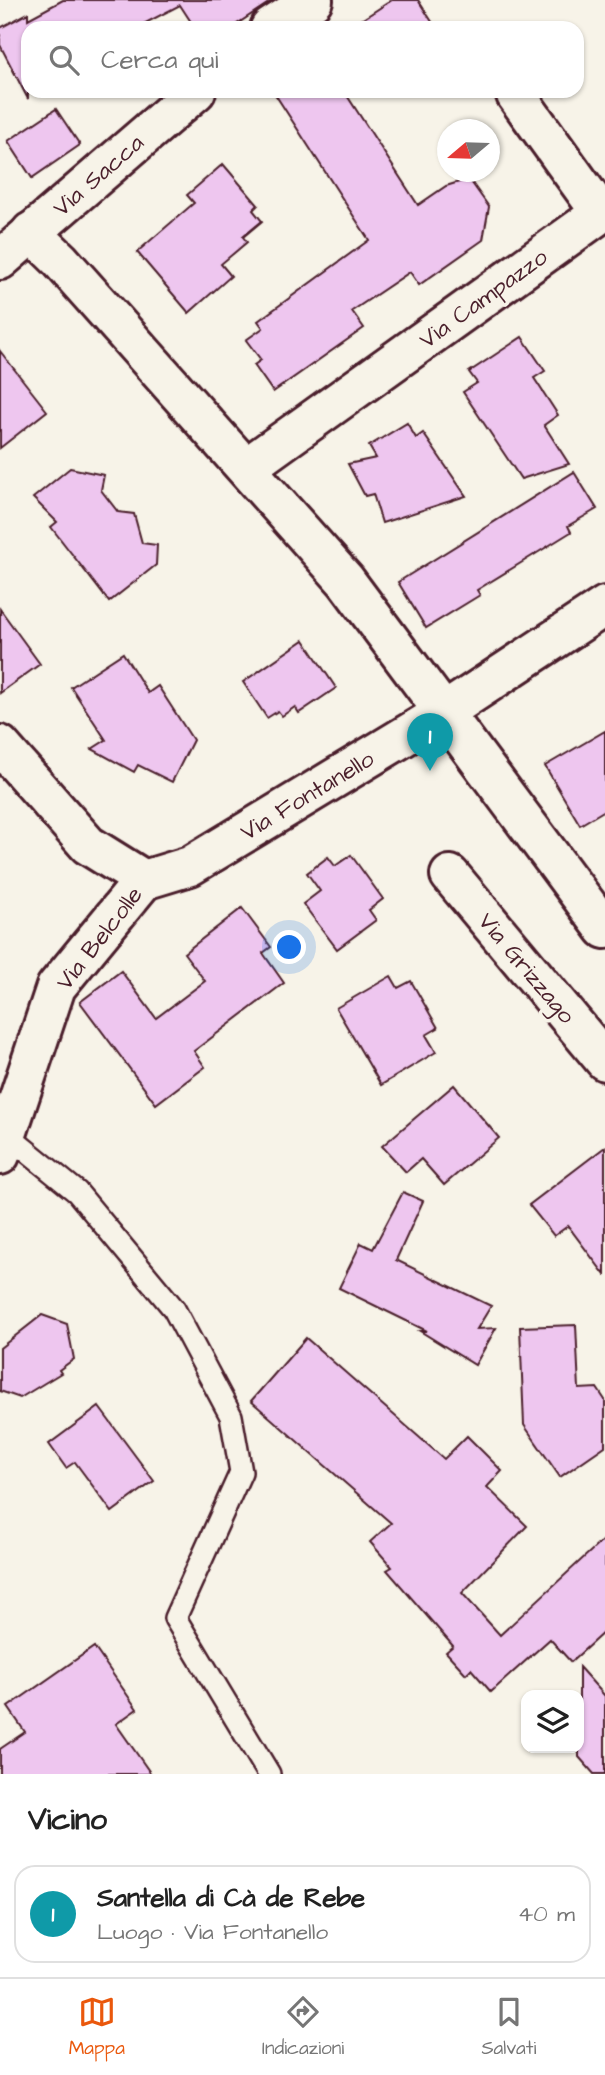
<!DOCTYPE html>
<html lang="it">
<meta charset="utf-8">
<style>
body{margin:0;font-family:"Architects Daughter",sans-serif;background:#f6f6f6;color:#222}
.controls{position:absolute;right:21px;bottom:21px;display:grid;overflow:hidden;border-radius:14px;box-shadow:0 2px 5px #0004}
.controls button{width:63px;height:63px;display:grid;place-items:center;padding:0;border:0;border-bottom:2px solid #e0e0e0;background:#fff;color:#222;font:35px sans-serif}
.compass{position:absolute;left:437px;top:119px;width:63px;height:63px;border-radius:50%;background:#fff;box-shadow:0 2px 5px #0004;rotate:251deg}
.you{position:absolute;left:290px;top:948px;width:24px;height:24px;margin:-18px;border:5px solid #fff;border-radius:50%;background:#1a73e8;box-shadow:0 0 0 10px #1a73e833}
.badge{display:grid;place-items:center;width:46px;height:46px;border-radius:50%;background:#ea580c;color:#fff;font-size:23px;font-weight:700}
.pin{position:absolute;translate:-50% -58px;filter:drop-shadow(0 2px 4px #0008)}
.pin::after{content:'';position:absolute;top:37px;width:24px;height:21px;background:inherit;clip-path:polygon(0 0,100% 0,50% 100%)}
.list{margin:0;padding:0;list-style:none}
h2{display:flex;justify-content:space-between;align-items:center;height:91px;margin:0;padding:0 28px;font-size:30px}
h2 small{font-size:23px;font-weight:400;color:#767676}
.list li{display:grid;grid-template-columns:46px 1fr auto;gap:21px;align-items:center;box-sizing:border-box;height:98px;margin:0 14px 14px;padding:0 14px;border:2px solid #e0e0e0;border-radius:21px}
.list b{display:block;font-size:26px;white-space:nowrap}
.list p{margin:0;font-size:23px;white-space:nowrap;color:#767676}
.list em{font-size:23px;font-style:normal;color:#767676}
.icon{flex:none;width:38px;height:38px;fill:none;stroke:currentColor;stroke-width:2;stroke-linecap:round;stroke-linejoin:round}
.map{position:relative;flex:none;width:605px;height:1774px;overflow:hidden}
.search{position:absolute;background:#fff;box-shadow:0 2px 5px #0004;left:21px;right:21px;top:21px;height:77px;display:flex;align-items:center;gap:18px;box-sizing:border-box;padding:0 24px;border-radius:21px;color:#767676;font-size:26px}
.sheet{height:203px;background:#fff}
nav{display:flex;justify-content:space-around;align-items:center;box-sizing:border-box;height:98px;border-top:2px solid #e0e0e0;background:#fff;font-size:19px;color:#767676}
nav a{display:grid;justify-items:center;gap:4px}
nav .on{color:#ea580c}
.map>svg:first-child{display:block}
.building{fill:#eec6ef;stroke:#4a1f2b;stroke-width:2}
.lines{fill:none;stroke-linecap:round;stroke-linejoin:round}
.lane-casing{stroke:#4a1f2b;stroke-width:26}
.street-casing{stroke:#4a1f2b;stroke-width:44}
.lane{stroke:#f7f3e8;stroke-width:21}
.street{stroke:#f7f3e8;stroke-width:38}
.labels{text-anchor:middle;stroke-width:7;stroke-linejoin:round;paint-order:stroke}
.street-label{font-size:24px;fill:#4a1f2b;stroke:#f7f3e8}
</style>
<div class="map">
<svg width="605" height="1774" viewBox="0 0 605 1774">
<rect width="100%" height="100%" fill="#f7f3e8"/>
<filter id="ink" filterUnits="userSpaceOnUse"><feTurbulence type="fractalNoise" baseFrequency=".0143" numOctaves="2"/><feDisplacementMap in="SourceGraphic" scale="14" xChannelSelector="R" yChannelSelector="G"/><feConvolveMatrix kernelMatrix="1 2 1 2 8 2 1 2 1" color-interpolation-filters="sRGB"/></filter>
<g filter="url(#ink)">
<!-- building -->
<g class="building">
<polygon points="63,0 273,0 231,28 195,28 180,5 136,28 28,28 28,99 0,45 0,28 28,13 28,19"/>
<polygon points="392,0 418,0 436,28 349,28"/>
<polygon points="273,91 344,91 418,205 446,186 469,179 489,207 483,240 419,285 410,272 352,311 364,328 273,392 254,365 261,360 246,340 263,328 258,321 369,240"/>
<polygon points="56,109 80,145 32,178 8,141"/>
<polygon points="223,164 258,205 253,210 262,221 243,237 247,242 221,264 231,276 189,313 137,252 194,203 187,195"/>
<polygon points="522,337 545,371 534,378 558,415 544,425 569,464 521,479 463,392 477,383 469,372"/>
<polygon points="0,351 47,411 0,448"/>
<polygon points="407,423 416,438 423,433 466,496 382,523 373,494 365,496 348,464 376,458 369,446"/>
<polygon points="70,468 104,475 101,490 118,512 134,514 142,543 157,545 156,565 109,602 51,527 57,522 33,498"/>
<polygon points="574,472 597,509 568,526 571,532 477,590 480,595 426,628 398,582"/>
<polygon points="0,609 40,664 0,693"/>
<polygon points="304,640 336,688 299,713 295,707 282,716 278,711 267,718 243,682"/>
<polygon points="123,653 148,693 158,686 193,740 172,782 138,765 134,772 92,749 106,740 71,687"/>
<polygon points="605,731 605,810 580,825 545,766"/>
<polygon points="351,855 383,899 369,910 376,920 337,949 303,904 320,891 307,873 328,857 335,866"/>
<polygon points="242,908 271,947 263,953 284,983 194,1051 205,1067 156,1104 80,1002 121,971 156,1018 205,981 184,953"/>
<polygon points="391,976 398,988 411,981 438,1028 426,1035 436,1052 381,1085 336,1008"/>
<polygon points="454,1085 499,1138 444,1185 421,1159 406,1172 382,1146"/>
<polygon points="605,1147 605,1275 568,1226 554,1236 529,1205"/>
<polygon points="403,1192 423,1201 396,1260 491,1306 477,1329 496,1328 475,1365 420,1331 427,1331 339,1288 361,1243 373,1249"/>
<polygon points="42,1315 67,1324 74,1359 59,1370 61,1373 20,1398 0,1391 0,1348"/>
<polygon points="576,1325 579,1389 597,1388 605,1400 605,1446 560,1477 524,1425 520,1327"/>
<polygon points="306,1338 444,1459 467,1436 502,1471 487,1487 527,1526 462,1593 500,1635 605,1538 605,1631 571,1662 550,1639 491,1692 471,1669 466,1674 446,1652 453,1646 387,1570 392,1567 370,1542 391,1523 251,1401"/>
<polygon points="99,1407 154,1481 112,1512 75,1462 66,1468 49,1444"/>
<polygon points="94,1647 137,1709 116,1724 151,1774 0,1774 0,1749 25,1732 8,1707"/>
<polygon points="579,1667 605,1696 605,1774 594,1774 579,1757"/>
</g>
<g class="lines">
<defs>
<polyline id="lane" points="7,1135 77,1192 174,1309 231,1416 241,1472 175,1618 269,1774"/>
<g id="street">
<polyline points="270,28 313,0"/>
<polyline points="31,232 60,260 346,581 605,929"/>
<polyline points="0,260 196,91"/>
<polyline points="247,467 601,213 516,95"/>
<polyline points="0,745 88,845 144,880"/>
<polyline points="450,875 605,1061"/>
<polyline points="144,880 190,866 446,711 605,606"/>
<polyline points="0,1155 56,987 144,880"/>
</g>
</defs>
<!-- lane casing -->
<use href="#lane" class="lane-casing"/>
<!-- street casing -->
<use href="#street" class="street-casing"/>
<!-- lane -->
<use href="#lane" class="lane"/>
<!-- street -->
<use href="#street" class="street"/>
</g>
</g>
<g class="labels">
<!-- street labels -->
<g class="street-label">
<text transform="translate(98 175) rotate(-41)" y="8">Via Sacca</text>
<text transform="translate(483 298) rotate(-36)" y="8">Via Campazzo</text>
<text transform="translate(307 795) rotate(-31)" y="8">Via Fontanello</text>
<text transform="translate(99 938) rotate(-52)" y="8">Via Belcolle</text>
<text transform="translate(527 968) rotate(50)" y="8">Via Grizzago</text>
</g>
</g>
</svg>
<div class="controls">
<button><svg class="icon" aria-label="layers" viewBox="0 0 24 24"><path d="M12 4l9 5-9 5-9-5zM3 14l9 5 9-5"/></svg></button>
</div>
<svg class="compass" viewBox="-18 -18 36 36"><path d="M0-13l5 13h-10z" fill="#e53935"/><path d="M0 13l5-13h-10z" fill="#767676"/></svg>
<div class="you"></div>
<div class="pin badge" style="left:430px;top:771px;background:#0f9aa8">1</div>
<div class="search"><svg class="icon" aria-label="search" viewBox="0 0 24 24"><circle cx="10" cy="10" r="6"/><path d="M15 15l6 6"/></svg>Cerca qui</div>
</div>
<section class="sheet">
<h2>Vicino<small></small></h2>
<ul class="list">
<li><span class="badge" style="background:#0f9aa8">1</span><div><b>Santella di Cà de Rebe</b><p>Luogo · Via Fontanello</p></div><em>40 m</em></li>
</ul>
</section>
<nav>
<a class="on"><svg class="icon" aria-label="map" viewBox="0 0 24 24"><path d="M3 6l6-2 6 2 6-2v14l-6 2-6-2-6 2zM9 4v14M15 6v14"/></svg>Mappa</a>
<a><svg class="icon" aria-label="directions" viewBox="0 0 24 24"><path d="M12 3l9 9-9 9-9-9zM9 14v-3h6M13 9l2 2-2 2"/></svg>Indicazioni</a>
<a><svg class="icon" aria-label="saved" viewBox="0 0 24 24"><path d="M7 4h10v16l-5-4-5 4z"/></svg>Salvati</a>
</nav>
